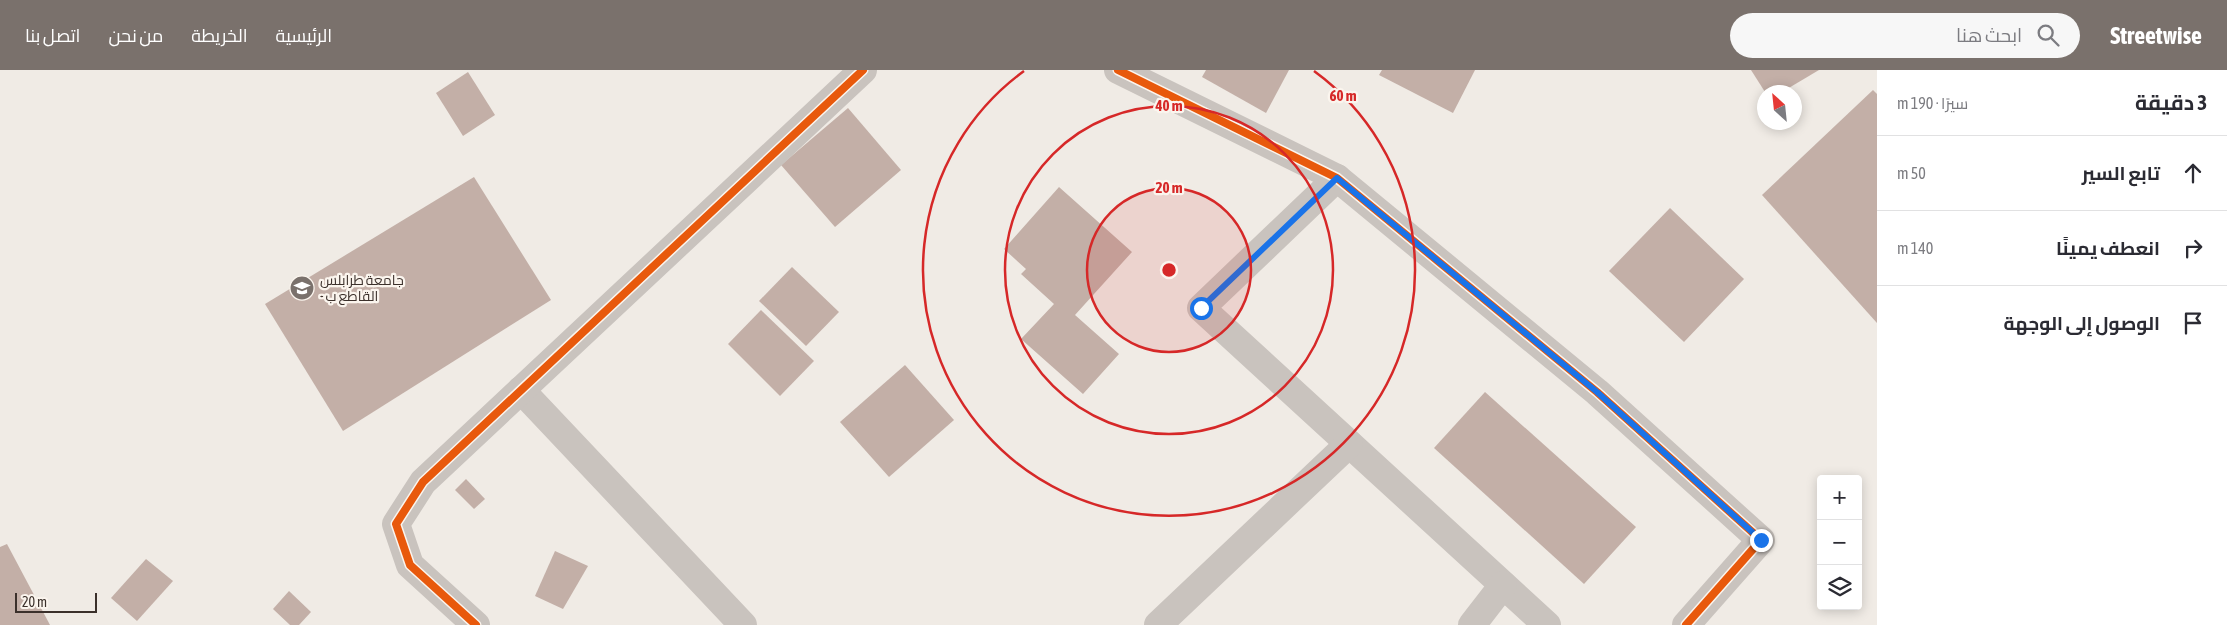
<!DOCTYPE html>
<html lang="ar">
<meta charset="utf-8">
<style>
body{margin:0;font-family:"Asap Condensed",Cairo,sans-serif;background:#f7f7f7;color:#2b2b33;direction:rtl}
.controls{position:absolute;right:15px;bottom:15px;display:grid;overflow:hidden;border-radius:5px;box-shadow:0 2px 12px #0003}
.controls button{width:45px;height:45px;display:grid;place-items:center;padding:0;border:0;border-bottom:1px solid #e1e1e2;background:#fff;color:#2b2b33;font:25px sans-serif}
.compass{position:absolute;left:1757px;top:15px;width:45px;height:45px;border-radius:50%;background:#fff;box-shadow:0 2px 12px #0003;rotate:333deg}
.scale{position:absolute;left:15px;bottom:12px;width:82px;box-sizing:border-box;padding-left:5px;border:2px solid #3b302b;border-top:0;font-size:14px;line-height:18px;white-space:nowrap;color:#3b302b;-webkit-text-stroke:4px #fbf5ee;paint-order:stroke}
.stop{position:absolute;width:15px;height:15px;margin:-11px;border:4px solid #1a73e8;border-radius:50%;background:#fff}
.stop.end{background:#1a73e8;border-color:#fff;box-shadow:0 1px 5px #0008}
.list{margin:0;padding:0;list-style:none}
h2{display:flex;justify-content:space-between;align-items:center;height:65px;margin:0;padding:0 20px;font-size:21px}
h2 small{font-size:16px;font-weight:400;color:#7c7c81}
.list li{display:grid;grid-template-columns:32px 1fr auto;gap:15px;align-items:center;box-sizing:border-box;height:75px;padding:0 20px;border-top:1px solid #e1e1e2}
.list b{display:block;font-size:19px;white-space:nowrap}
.list em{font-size:16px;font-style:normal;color:#7c7c81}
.icon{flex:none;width:28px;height:28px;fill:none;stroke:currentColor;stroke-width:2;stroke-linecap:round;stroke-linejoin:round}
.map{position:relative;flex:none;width:1877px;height:555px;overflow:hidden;direction:ltr}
header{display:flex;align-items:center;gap:30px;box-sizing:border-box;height:70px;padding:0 25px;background:#7a716c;color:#fff}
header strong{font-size:24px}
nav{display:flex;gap:28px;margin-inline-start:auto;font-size:18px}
.search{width:350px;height:45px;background:#f7f7f7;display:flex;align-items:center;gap:12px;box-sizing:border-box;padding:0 18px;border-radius:28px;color:#7c7c81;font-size:19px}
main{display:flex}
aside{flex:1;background:#fff}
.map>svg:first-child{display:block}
.building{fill:#c3afa7}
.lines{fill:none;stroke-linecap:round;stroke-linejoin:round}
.minor{stroke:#c9c3be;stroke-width:28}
.cycleway-casing{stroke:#fbf5ee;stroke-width:11}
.cycleway{stroke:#e8590c;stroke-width:8}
.route{stroke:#1a73e8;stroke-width:6}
.ring{fill:none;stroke:#d62828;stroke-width:2.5}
.labels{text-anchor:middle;stroke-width:4.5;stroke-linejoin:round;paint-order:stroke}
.poi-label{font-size:14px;fill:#3b302b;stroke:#fbf5ee;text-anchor:start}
.centre{fill:#d62828;stroke:#fbf5ee;stroke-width:2.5}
.ring-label{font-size:15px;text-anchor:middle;font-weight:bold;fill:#d62828;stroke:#fbf5ee;stroke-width:4.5;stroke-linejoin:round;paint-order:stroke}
</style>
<header>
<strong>Streetwise</strong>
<div class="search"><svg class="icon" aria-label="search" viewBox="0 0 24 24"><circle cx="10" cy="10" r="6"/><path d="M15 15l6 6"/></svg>ابحث هنا</div>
<nav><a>الرئيسية</a><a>الخريطة</a><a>من نحن</a><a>اتصل بنا</a></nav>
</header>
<main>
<aside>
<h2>3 دقيقة<small>سيرًا · 190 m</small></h2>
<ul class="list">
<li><svg class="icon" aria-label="ahead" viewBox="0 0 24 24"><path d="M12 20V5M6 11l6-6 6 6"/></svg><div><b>تابع السير</b></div><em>50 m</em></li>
<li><svg class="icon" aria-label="right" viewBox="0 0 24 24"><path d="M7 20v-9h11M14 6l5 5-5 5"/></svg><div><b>انعطف يمينًا</b></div><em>140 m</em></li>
<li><svg class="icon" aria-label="arrive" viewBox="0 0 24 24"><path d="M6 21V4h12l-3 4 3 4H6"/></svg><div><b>الوصول إلى الوجهة</b></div></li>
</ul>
</aside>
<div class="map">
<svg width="1877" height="555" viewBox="0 0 1877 555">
<rect width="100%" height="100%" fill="#f0ebe5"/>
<!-- building -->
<g class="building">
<polygon points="1206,0 1289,0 1266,43 1202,7"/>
<polygon points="1382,0 1475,0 1453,43 1379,5"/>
<polygon points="1751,0 1819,0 1782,22 1765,22"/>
<polygon points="468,2 495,45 463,66 436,23"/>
<polygon points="1873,20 1877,24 1877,253 1762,125"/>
<polygon points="848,38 901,100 835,157 781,95"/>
<polygon points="474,107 551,230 343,361 265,234"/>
<polygon points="1059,117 1132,182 1075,245 1119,284 1083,324 1021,269 1054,234 1021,204 1026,199 1004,179"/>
<polygon points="1670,138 1744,209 1684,272 1609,201"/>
<polygon points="792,197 839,242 806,276 759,231"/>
<polygon points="761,240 814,291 780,326 728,274"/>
<polygon points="905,295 954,350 889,407 840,352"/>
<polygon points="1485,322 1636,457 1584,514 1434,378"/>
<polygon points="466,409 485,429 474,439 455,420"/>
<polygon points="7,474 50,555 0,555 0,477"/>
<polygon points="555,481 588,496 563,539 535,526"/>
<polygon points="146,489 173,511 137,551 111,528"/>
<polygon points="289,521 311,542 299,555 290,555 273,539"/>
</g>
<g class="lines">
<!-- minor -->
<g class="minor">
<polyline points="1118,0 1337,108 1597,322 1761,470 1686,555"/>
<polyline points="1337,108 1201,238 1547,555"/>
<polyline points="521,320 743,555"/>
<polyline points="476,555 410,495 396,454 423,412 863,0"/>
<polyline points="1158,555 1349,374"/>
<polyline points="1472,555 1503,515"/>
</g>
<defs>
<g id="cycleway">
<polyline points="1118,0 1337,108 1597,322 1761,470 1686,555"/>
<polyline points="476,555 410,495 396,454 423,412 863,0"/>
</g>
</defs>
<!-- cycleway casing -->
<use href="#cycleway" class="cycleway-casing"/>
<!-- cycleway -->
<use href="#cycleway" class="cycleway"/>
</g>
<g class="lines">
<!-- route -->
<polyline class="route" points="1201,238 1337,108 1597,322 1761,470"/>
</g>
<!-- distance rings -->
<circle cx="1169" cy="200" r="82" fill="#d62828" fill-opacity=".12"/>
<g class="ring">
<circle cx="1169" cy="200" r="82"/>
<circle cx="1169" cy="200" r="164"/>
<path d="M1314 1A246 246 0 1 1 1024 1"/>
</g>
<!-- icons -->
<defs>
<symbol id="university-disc" viewBox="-11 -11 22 22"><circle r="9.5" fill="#7a716c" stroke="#fbf5ee"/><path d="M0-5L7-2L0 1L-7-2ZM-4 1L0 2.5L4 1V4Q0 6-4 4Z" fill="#fff"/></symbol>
</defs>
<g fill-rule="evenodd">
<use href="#university-disc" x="288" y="204" width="28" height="28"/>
</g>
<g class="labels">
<!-- poi labels -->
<g class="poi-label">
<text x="320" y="215">جامعة طرابلس<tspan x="320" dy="16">- القاطع ب</tspan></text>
</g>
</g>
<circle cx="1169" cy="200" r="8" class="centre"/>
<g class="ring-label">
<text x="1343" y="31">60 m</text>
<text x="1169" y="41">40 m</text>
<text x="1169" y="123">20 m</text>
</g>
</svg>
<div class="controls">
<button>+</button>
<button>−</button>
<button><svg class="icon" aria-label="layers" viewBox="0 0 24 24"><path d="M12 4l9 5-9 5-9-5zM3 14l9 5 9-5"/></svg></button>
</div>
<svg class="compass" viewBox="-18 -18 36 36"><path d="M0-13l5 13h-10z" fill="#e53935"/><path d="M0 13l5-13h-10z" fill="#7c7c81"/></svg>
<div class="scale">20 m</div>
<div class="stop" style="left:1201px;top:238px"></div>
<div class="stop end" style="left:1761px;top:470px"></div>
</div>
</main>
